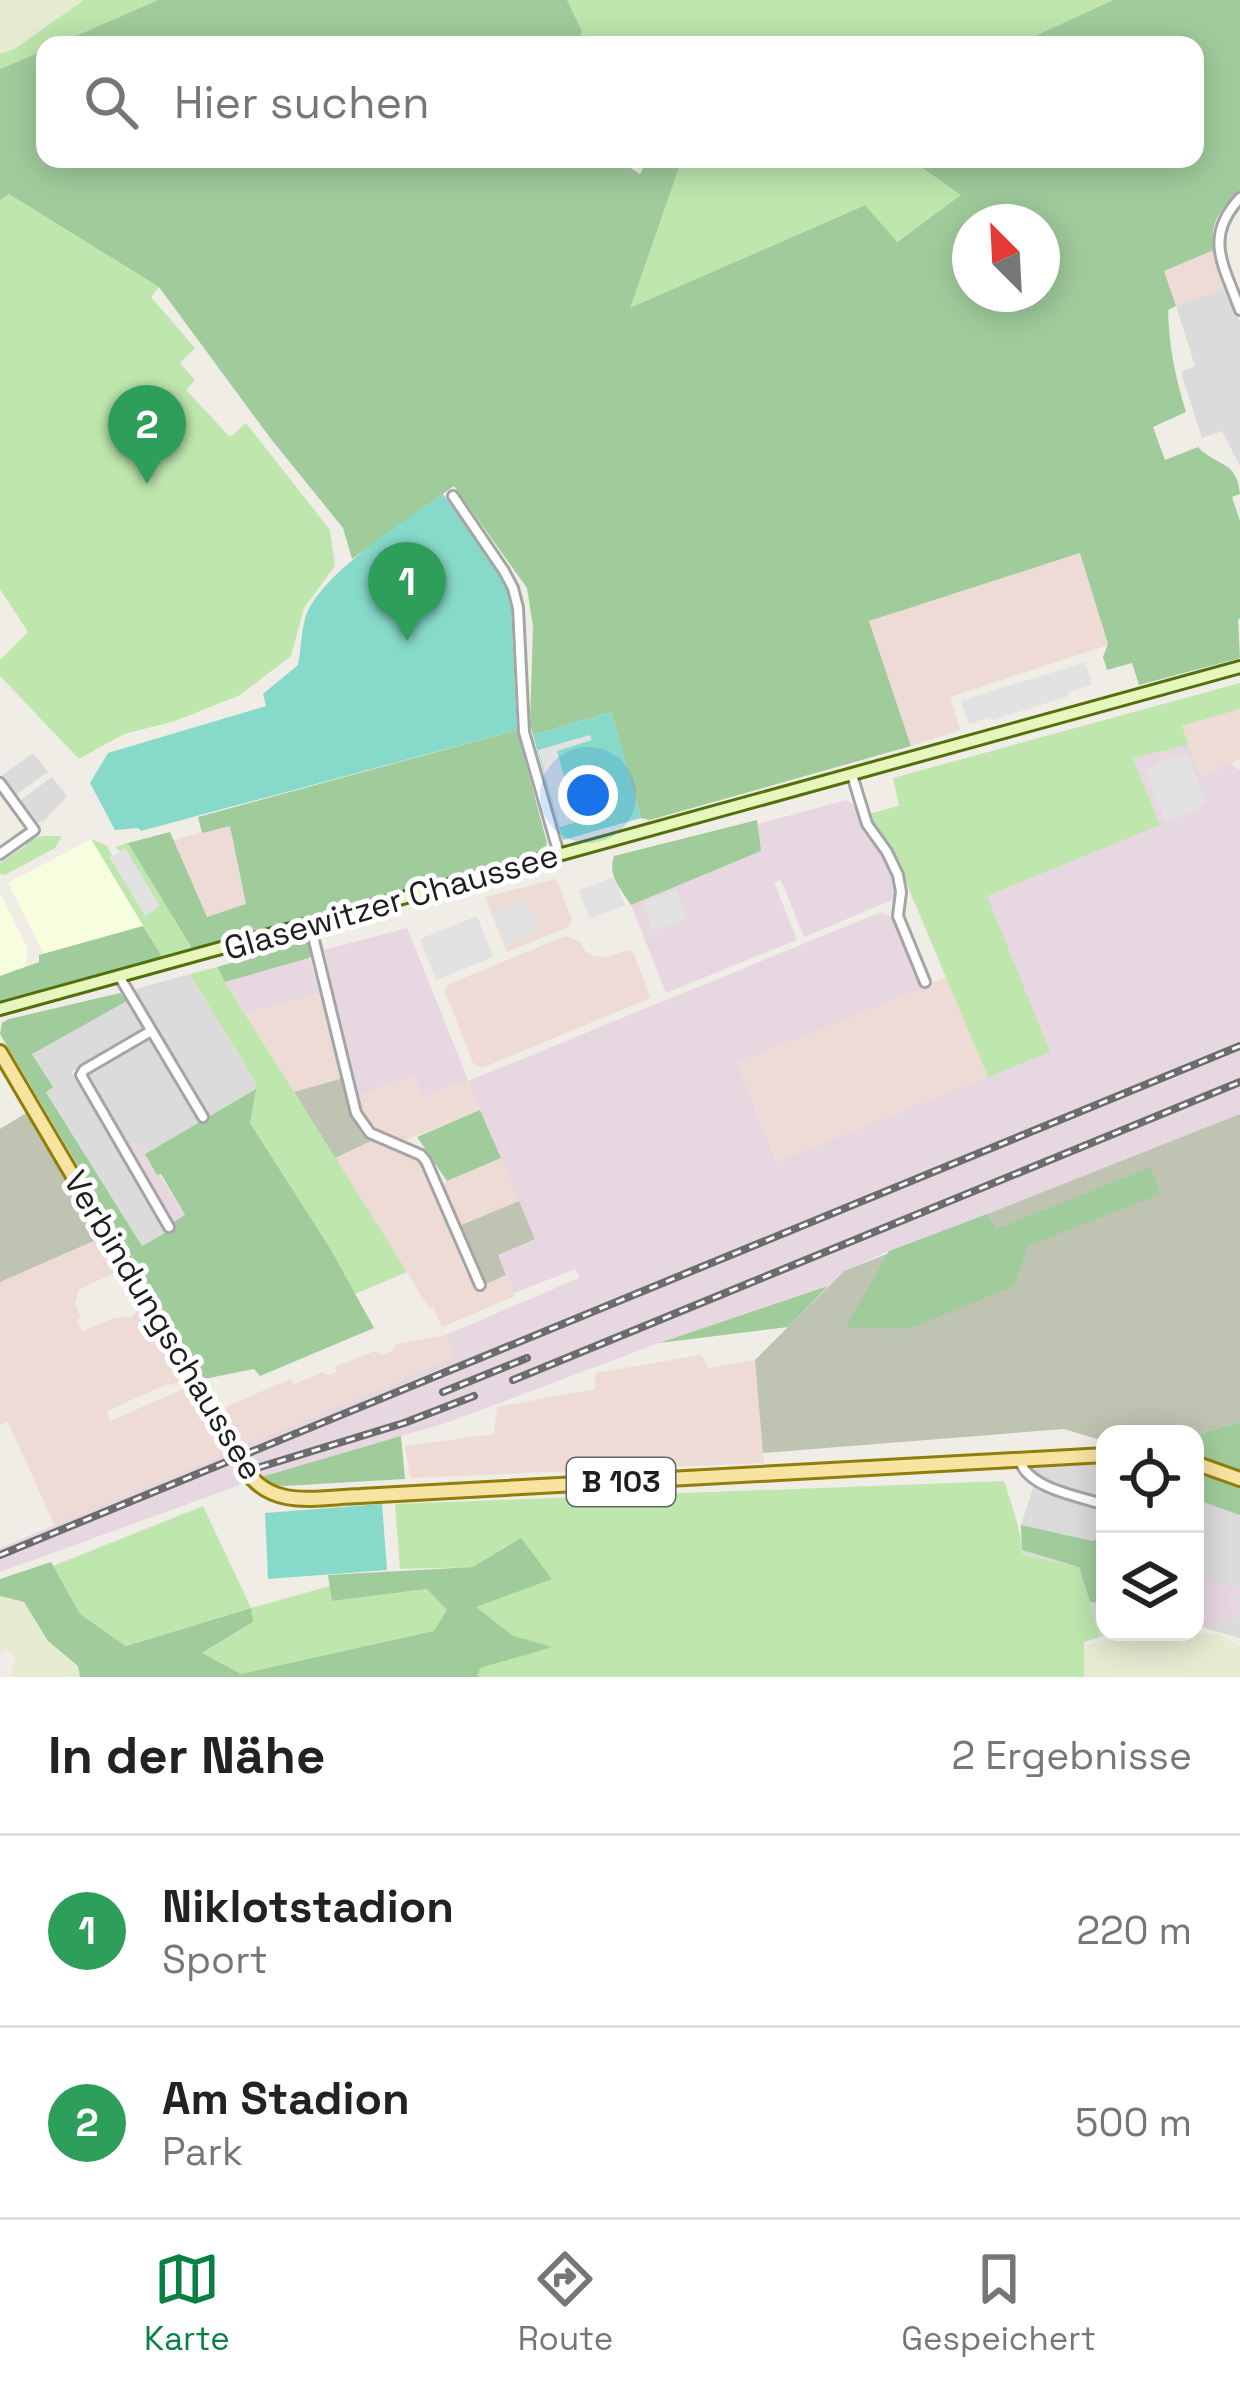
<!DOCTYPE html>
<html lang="de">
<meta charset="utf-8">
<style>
body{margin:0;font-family:"Space Grotesk",sans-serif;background:#f2f2f2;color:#222}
.controls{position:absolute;right:36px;bottom:36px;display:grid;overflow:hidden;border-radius:24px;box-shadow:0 6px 30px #0003}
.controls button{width:108px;height:108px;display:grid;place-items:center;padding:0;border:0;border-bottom:3px solid #e0e0e0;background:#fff;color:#222;font:60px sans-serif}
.compass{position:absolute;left:952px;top:204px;width:108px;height:108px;border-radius:50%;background:#fff;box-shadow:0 6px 30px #0003;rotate:336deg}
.you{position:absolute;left:588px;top:795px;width:42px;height:42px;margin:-30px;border:9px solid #fff;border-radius:50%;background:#1a73e8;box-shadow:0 0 0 18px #1a73e833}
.badge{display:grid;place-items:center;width:78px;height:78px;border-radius:50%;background:#0b8043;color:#fff;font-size:39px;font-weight:700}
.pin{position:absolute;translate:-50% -99px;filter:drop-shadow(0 3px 6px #0008)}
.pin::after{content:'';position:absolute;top:63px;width:42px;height:36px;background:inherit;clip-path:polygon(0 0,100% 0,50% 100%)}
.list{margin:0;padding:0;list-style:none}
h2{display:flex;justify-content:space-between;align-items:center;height:156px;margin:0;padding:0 48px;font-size:51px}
h2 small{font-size:39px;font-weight:400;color:#767676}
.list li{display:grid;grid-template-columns:78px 1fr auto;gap:36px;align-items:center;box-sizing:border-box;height:192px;padding:0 48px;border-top:3px solid #e0e0e0}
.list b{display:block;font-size:45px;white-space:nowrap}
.list p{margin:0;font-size:39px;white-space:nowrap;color:#767676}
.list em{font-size:39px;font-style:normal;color:#767676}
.icon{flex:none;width:66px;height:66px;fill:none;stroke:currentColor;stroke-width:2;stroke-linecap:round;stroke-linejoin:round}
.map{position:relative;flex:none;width:1240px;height:1677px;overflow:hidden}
.search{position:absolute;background:#fff;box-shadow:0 6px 30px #0003;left:36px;right:36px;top:36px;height:132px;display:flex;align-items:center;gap:30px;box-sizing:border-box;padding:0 42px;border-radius:24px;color:#767676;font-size:45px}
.sheet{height:540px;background:#fff}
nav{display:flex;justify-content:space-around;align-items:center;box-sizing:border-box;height:168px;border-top:3px solid #e0e0e0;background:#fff;font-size:33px;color:#767676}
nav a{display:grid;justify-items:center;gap:6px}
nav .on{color:#0b8043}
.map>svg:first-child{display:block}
.residential{fill:#dcdbdb}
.commercial{fill:#efdbd5}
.industrial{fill:#e7d7e1}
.education{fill:#f7fddf}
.construction{fill:#bfc3b1}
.farmland{fill:#e5ecd1}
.grass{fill:#bee6ad}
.forest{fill:#a0cc9c;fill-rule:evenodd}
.pitch{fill:#87daca}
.parking{fill:#e2e2e2}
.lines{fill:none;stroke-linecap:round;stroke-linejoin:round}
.minor-casing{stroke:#a5a5a5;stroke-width:14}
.secondary-casing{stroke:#51700b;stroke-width:16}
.primary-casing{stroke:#907e08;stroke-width:18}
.minor{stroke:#fff;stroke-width:8}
.secondary{stroke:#e7f6bc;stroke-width:10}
.primary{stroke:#f7e3a2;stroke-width:12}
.rail-casing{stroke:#6c6c6c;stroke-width:8}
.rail{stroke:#fff;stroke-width:3;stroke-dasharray:9;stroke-linecap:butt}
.labels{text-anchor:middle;stroke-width:10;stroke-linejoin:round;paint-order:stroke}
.shield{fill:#fff;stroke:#626262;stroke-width:3}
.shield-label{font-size:30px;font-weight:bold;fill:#1e1e1e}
.street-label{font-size:33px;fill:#1e1e1e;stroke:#fff}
</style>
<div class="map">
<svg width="1240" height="1677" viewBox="0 0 1240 1677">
<rect width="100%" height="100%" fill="#efede5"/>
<!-- residential -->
<g class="residential">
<polygon points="1227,287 1240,323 1240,466 1222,431 1202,438 1181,372 1195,366 1176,306"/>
<polygon points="33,753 48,772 13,797 0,777"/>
<polygon points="52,777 67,796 45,820 34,824 18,802"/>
<polygon points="190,974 256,1083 256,1089 208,1117 132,990"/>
<polygon points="127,1001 143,1027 141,1030 71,1072 167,1232 142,1246 46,1091 52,1087 32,1053"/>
<polygon points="149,1039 201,1121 145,1154 138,1142 126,1149 86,1079 88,1074"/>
<polygon points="1105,1455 1105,1632 1121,1632 1100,1637 1079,1568 1022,1555 1021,1525 1035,1482 1020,1460"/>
<polygon points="1195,1463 1240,1479 1240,1638 1195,1625"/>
</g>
<!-- commercial -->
<g class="commercial">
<polygon points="1214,250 1227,287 1176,306 1164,271"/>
<polygon points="1081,553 1108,645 950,697 960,730 911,746 869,621"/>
<polygon points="1240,709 1240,759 1202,777 1182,726"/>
<polygon points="230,825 247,905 206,917 173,840"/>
<polygon points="556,879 572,920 568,927 507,952 485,897"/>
<polygon points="566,936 580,942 586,952 593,956 604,958 628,950 633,952 650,996 648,999 482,1068 473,1063 445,991 449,984"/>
<polygon points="946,977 988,1077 778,1163 737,1063"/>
<polygon points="324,991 343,1078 294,1092 245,1013"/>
<polygon points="415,1073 425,1097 468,1080 480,1110 406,1140 389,1137 367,1123 357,1097"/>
<polygon points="371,1141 418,1159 467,1275 471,1274 478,1287 506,1275 515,1296 442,1327 433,1307 429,1308 335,1158"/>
<polygon points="501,1158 519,1201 459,1226 441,1184"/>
<polygon points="103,1237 124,1269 79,1289 75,1303 81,1318 77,1320 82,1331 114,1318 133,1317 136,1311 146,1305 185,1375 182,1380 173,1385 167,1384 107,1411 110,1421 186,1388 192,1388 227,1453 55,1526 8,1422 0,1425 0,1282"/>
<polygon points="446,1335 456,1357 241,1447 224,1417 227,1406 291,1379 294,1384 323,1372 325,1375 330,1375 337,1372 334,1367 375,1351 383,1355 390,1352 397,1344"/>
<polygon points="701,1355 709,1368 755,1360 764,1463 410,1478 405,1446 494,1434 497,1407 595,1389 595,1373"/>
</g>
<!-- industrial -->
<g class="industrial">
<polygon points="1189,745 1202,777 1230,763 1240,770 1240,1114 1116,1165 889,1251 844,1271 828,1286 659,1343 446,1423 261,1477 253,1467 241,1447 455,1357 446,1335 579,1278 576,1269 514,1293 498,1255 535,1239 468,1081 881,912 893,918 922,988 737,1063 777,1162 1049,1052 986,896 1159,825 1133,758"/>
<polygon points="846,800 854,804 862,826 882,850 897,887 897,898 804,937 781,880 774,882 797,940 666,993 631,905 760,851 758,824"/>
<polygon points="407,928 468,1080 424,1097 414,1074 357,1097 324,950"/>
<polygon points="310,958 319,993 245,1013 225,982"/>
<polygon points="138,1142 185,1215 170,1224 126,1149"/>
<polygon points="230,1452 245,1478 239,1482 240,1485 0,1572 0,1548"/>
<polygon points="1195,1573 1240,1589 1236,1621 1211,1627 1195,1623"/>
</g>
<!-- education -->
<g class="education">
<polygon points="91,839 143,926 44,954 8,883"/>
<polygon points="0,893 27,947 26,967 0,976"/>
</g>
<!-- construction -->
<g class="construction">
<polygon points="343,1078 354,1118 362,1134 371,1141 335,1158 294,1092"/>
<polygon points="28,1112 58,1158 103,1237 0,1282 0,1129"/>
<polygon points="1240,1114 1240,1422 1198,1434 1139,1428 1105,1434 1105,1437 1097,1439 1064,1429 763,1453 755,1360 844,1271"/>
<polygon points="519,1201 535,1239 498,1255 506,1275 484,1285 459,1226"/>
</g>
<!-- farmland -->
<g class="farmland">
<polygon points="0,0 84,0 16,48 0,54"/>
<polygon points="0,1596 24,1602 48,1641 78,1666 80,1677 10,1677 16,1657 5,1648 0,1654"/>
<polygon points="1173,1632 1180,1635 1217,1634 1240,1646 1240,1677 1084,1677 1084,1651 1088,1645 1140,1633"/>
</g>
<!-- grass -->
<g class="grass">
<polygon points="84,0 158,0 55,45 45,45 45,50 0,69 0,54 16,48"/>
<polygon points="567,0 1113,0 1035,36 1026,45 576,45 582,31"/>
<polygon points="682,159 919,159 916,165 962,195 896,242 864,205 629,309"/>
<polygon points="8,193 159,287 151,297 195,348 180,363 195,380 186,390 230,437 246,423 330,530 335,566 304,608 291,656 240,695 175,721 124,734 79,759 0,676 0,660 28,632 0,589 0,200"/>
<polygon points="1240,683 1240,709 1182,726 1189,745 1133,758 1160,825 987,896 1050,1052 988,1077 895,856 868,814 899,806 893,778"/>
<polygon points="42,836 62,836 55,848 5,875 0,874 0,863 26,846 24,841"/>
<polygon points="91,839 107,846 112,855 110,858 145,915 126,849 119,851 116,847 128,843 193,950 163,958"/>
<polygon points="217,967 225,982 407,1272 355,1294 330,1248 250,1123 256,1083 190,974"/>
<path d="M1004,1481C1012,1507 1021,1527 1022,1555L1079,1567L1100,1637L1084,1642V1677H403L432,1632L241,1674L201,1654L252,1623L250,1608L126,1646L80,1614L53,1566L203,1506L251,1608L330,1586L333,1601L428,1589L473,1567L400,1569L395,1504Z"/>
</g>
<!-- forest -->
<g class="forest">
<polygon points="158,0 567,0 582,31 576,45 55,45"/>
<path d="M1113,0H1240V191C1220,209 1209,223 1214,250L1164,271L1176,306L1168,310C1169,346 1175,377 1186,412L1153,427L1165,460L1198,447C1217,467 1237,460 1240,494L1232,497L1240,521V618L1238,620L1240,658L1139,685L1132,663L1107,670L1103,657L1108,644L1080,553L869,621L911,746L650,820L641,818L611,712L533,735L530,724L533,627L527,588L454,486L352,559L343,528L271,439L159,287L9,194L0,200V69L45,50V159H617L640,174L648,159H682L630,308L865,205L897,242L961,195L916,164L919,159H1195V45H1026L1035,36ZM970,222H1042V294H970Z"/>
<polygon points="517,730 547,843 544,851 193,950 128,843 170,832 207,917 246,904 230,826 202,833 198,817"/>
<path d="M757,820L761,851L631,905C621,889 607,875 614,856Z"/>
<polygon points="143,926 163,958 0,1002 0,976 39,962 39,955"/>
<polygon points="310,940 313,954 309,958 225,982 217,967"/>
<polygon points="120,993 127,1001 32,1054 53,1087 46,1092 142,1246 172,1229 170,1224 185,1215 161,1174 157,1175 145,1154 256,1089 250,1123 330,1248 374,1328 260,1376 254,1369 204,1379 0,1034 2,1023 9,1019"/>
<polygon points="480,1110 501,1158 447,1181 417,1137"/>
<polygon points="1151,1167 1160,1194 1028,1246 1014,1286 908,1329 846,1327 889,1251 987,1214 996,1229"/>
<polygon points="828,1286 788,1327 659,1343"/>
<polygon points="1240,1422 1240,1471 1195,1455 1195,1435"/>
<polygon points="401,1436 405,1479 284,1486 269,1484 261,1477"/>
<polygon points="1195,1470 1240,1485 1240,1515 1195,1499"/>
<polygon points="1021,1525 1092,1541 1105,1537 1105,1604 1090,1602 1079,1567 1022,1550"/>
<polygon points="521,1538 552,1579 476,1607 513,1636 552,1647 480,1668 477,1677 80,1677 78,1666 48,1641 24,1602 0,1596 0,1579 51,1562 80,1614 126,1646 251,1608 253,1622 202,1653 241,1674 434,1631 447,1610 427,1589 332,1601 328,1575 473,1567"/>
</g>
<!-- pitch -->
<g class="pitch">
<path d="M443,494L510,590L517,730L141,831L138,828L115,830L90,783L108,753L266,706L263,694L298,665C301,650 301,633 305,619C317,576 406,520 443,494Z"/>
<polygon points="611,712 641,818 563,840 533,735"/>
<polygon points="382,1504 387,1570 268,1579 265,1513"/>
</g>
<!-- parking -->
<g class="parking">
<polygon points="1085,662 1092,685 1068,692 1069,696 993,720 991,717 969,724 961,701"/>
<polygon points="590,735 592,740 557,751 577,822 560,827 538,750"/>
<polygon points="1187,754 1206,800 1199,809 1166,822 1145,771 1161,760"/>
<polygon points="125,848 160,906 145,916 110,857"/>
<polygon points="614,877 625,905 590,919 579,890"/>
<polygon points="676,889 687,917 653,931 642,903"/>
<polygon points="527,899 540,932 507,946 493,913"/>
<polygon points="477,916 493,957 436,980 420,939"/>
</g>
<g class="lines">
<defs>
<g id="minor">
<path d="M1240,198C1203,238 1224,265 1240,310"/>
<polyline points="453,496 504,571 513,588 518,608 524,732 559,854"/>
<polyline points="852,775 867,824 887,852 898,875 901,892 898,916 925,982"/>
<polyline points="0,783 34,830 0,854"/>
<polyline points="310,924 356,1113 370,1133 421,1155 426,1161 480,1285"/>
<polyline points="119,976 203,1117"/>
<polyline points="151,1031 84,1070 81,1075 169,1227"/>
<path d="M1020,1461C1029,1489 1079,1496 1105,1505"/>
</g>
<polyline id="secondary" points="0,1009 1240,667"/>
<g id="primary">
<path d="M0,1052L247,1472C274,1510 319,1497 360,1496L1105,1455"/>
<polyline points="1195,1463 1240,1479"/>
</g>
</defs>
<!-- minor casing -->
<use href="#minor" class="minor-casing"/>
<!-- secondary casing -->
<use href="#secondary" class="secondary-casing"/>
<!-- primary casing -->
<use href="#primary" class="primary-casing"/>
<!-- minor -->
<use href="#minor" class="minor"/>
<!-- secondary -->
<use href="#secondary" class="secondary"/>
<!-- primary -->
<use href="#primary" class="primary"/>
<defs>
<g id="rail">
<polyline points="513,1380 1240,1082"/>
<polyline points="443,1392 527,1358"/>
<polyline points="260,1467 404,1423 474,1396"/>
<polyline points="0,1555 1240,1046"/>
</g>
</defs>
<!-- rail casing -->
<use href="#rail" class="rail-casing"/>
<!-- rail -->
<use href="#rail" class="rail"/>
</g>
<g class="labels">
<!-- shield labels -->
<rect class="shield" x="567" y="1458" width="108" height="48" rx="9"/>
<g class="shield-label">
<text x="621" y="1492">B 103</text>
</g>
<!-- street labels -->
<g class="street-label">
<text transform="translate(391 901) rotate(-16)" y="12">Glasewitzer Chaussee</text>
<text transform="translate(164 1325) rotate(59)" y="12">Verbindungschaussee</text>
</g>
</g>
</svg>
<div class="controls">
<button><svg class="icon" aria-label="locate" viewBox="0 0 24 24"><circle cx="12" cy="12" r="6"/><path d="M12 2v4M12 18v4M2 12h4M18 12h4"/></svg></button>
<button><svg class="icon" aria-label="layers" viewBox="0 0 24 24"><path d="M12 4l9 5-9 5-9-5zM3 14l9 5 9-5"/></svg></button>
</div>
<svg class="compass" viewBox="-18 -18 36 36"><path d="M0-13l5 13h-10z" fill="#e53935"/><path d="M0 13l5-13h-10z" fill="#767676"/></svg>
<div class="you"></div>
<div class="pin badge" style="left:407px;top:641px;background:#2e9e5b">1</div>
<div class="pin badge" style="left:147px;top:484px;background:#2e9e5b">2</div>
<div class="search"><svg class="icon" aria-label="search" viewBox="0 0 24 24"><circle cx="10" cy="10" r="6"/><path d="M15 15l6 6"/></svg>Hier suchen</div>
</div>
<section class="sheet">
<h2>In der Nähe<small>2 Ergebnisse</small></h2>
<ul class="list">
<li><span class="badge" style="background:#2e9e5b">1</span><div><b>Niklotstadion</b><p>Sport</p></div><em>220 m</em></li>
<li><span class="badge" style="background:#2e9e5b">2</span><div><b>Am Stadion</b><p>Park</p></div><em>500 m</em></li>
</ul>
</section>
<nav>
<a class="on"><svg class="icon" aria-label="map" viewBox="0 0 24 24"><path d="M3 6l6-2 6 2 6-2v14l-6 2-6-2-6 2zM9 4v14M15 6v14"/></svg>Karte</a>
<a><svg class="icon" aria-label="directions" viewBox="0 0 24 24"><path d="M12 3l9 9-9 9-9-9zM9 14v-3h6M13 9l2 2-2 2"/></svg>Route</a>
<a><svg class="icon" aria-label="saved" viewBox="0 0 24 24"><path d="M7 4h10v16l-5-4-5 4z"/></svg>Gespeichert</a>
</nav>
